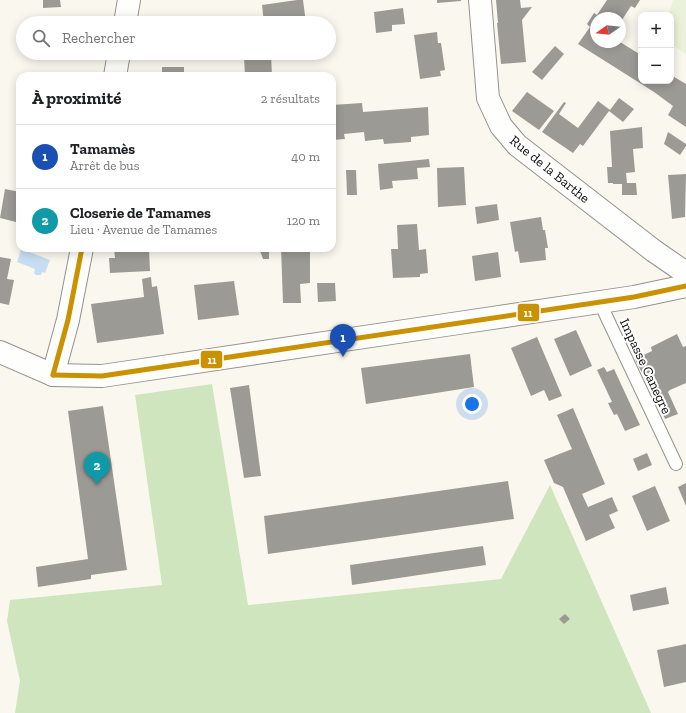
<!DOCTYPE html>
<html lang="fr">
<meta charset="utf-8">
<style>
body{margin:0;font-family:"Zilla Slab",serif;background:#f2f2f2;color:#202124}
.controls{position:absolute;right:12px;top:12px;display:grid;overflow:hidden;border-radius:8px;box-shadow:0 2px 10px #0003}
.controls button{width:36px;height:36px;display:grid;place-items:center;padding:0;border:0;border-bottom:1px solid #e0e0e0;background:#fff;color:#202124;font:20px sans-serif}
.compass{position:absolute;left:590px;top:12px;width:36px;height:36px;border-radius:50%;background:#fff;box-shadow:0 2px 10px #0003;rotate:256deg}
.you{position:absolute;left:472px;top:404px;width:14px;height:14px;margin:-10px;border:3px solid #fff;border-radius:50%;background:#1a73e8;box-shadow:0 0 0 6px #1a73e833}
.badge{display:grid;place-items:center;width:26px;height:26px;border-radius:50%;background:#111827;color:#fff;font-size:13px;font-weight:700}
.pin{position:absolute;translate:-50% -33px;filter:drop-shadow(0 1px 2px #0008)}
.pin::after{content:'';position:absolute;top:21px;width:14px;height:12px;background:inherit;clip-path:polygon(0 0,100% 0,50% 100%)}
.list{margin:0;padding:0;list-style:none}
h2{display:flex;justify-content:space-between;align-items:center;height:52px;margin:0;padding:0 16px;font-size:17px}
h2 small{font-size:13px;font-weight:400;color:#757577}
.list li{display:grid;grid-template-columns:26px 1fr auto;gap:12px;align-items:center;box-sizing:border-box;height:64px;padding:0 16px;border-top:1px solid #e0e0e0}
.list b{display:block;font-size:15px;white-space:nowrap}
.list p{margin:0;font-size:13px;white-space:nowrap;color:#757577}
.list em{font-size:13px;font-style:normal;color:#757577}
.icon{flex:none;width:22px;height:22px;fill:none;stroke:currentColor;stroke-width:2;stroke-linecap:round;stroke-linejoin:round}
.map{position:relative;flex:none;width:686px;height:713px;overflow:hidden}
.search{position:absolute;background:#fff;box-shadow:0 2px 10px #0003;left:16px;top:16px;width:320px;height:44px;display:flex;align-items:center;gap:10px;box-sizing:border-box;padding:0 14px;border-radius:22px;color:#757577;font-size:15px}
.panel{position:absolute;background:#fff;box-shadow:0 2px 10px #0003;left:16px;top:72px;width:320px;height:180px;border-radius:12px}
.map>svg:first-child{display:block}
.forest{fill:#cfe5be}
.pitch{fill:#eaf2d9}
.water{fill:#c7def2}
.building{fill:#9c9a95}
.lines{fill:none;stroke-linecap:round;stroke-linejoin:round}
.service-casing{stroke:#93928d;stroke-width:14}
.minor-casing{stroke:#93928d;stroke-width:24}
.service{stroke:#fefefc;stroke-width:12}
.minor{stroke:#fefefc;stroke-width:22}
.bus-1-casing{stroke:#fff;stroke-width:8}
.bus-1{stroke:#ca9200;stroke-width:5}
.labels{text-anchor:middle;stroke-width:4;stroke-linejoin:round;paint-order:stroke}
.street-label{font-size:14px;fill:#0b0b0b;stroke:#fff}
.line-badge{stroke:#fff;stroke-width:1.5}
.badge-label{font-size:11px;text-anchor:middle;font-weight:bold;fill:#fff}
</style>
<div class="map">
<svg width="686" height="713" viewBox="0 0 686 713">
<rect width="100%" height="100%" fill="#faf8ee"/>
<!-- forest -->
<polygon class="forest" points="212,384 248,605 501,579 550,485 651,713 15,713 20,681 7,621 10,600 162,585 135,395"/>
<!-- pitch -->
<polygon class="pitch" points="673,0 686,0 686,54 671,44 671,15 668,15"/>
<!-- water -->
<polygon class="water" points="21,249 50,260 45,273 42,272 41,275 36,275 34,273 35,269 17,262"/>
<!-- building -->
<g class="building">
<polygon points="43,0 60,0 61,7 43,8"/>
<polygon points="297,0 303,0 306,23 264,23 262,5"/>
<polygon points="437,0 461,0 461,1 437,3"/>
<polygon points="496,0 520,0 521,8 532,7 522,20 526,62 501,64 497,23 498,23"/>
<polygon points="607,0 640,0 635,8 631,6 620,23 620,18 596,18 596,42 620,42 641,55 641,81 671,81 671,75 686,84 686,127 668,115 673,106 654,92 578,44 590,27 587,24 594,13 597,15"/>
<polygon points="403,8 405,24 392,25 392,31 376,33 374,12"/>
<polygon points="437,32 438,43 441,43 445,70 440,71 441,76 420,79 414,35"/>
<polygon points="555,46 564,54 542,80 532,72"/>
<polygon points="271,54 272,76 245,76 244,57 262,56 262,55"/>
<rect x="162" y="67" width="22" height="9"/>
<polygon points="527,92 554,111 539,130 512,111"/>
<polygon points="619,98 634,109 623,122 609,111 583,146 580,144 573,153 542,132 564,102 566,103 559,114 578,128 598,101 610,110"/>
<polygon points="362,103 363,112 428,107 429,135 411,137 411,142 384,144 383,139 365,141 364,132 344,134 345,139 332,140 332,105"/>
<polygon points="642,127 643,148 633,149 635,172 626,173 627,183 636,183 637,195 622,195 622,184 613,184 613,183 608,183 607,167 612,167 610,131"/>
<polygon points="668,132 686,144 686,146 680,155 664,144"/>
<polygon points="429,159 430,167 417,168 418,179 392,181 393,188 380,190 378,164"/>
<polygon points="464,167 466,205 438,207 437,168"/>
<polygon points="346,170 356,170 357,195 347,195"/>
<polygon points="686,174 685,217 672,219 668,175"/>
<polygon points="5,189 20,192 20,223 0,218"/>
<polygon points="497,204 499,220 477,224 475,207"/>
<polygon points="541,217 543,230 545,230 548,248 545,248 546,260 520,263 518,251 515,252 510,222"/>
<polygon points="417,224 419,250 426,249 428,273 420,274 420,277 393,278 391,249 398,249 397,225"/>
<polygon points="114,248 149,248 150,271 110,273 109,258 115,258"/>
<polygon points="259,248 269,248 269,259 263,259"/>
<polygon points="281,248 310,248 310,283 300,284 301,303 283,303"/>
<polygon points="498,252 501,277 475,281 472,256"/>
<polygon points="0,257 11,259 7,279 14,280 9,305 0,303"/>
<polygon points="151,277 152,287 157,286 164,334 97,343 91,304 144,297 142,279"/>
<polygon points="234,281 239,315 198,320 194,285"/>
<polygon points="317,283 335,283 336,301 318,302"/>
<polygon points="576,330 592,366 570,376 554,339"/>
<polygon points="677,334 683,347 686,346 686,383 670,390 668,392 678,414 665,419 649,383 647,383 635,359 652,351 651,347"/>
<polygon points="537,337 562,396 549,401 544,390 531,396 511,348"/>
<polygon points="470,354 474,387 366,404 361,368"/>
<polygon points="604,367 607,372 614,369 640,425 625,431 617,414 614,415 608,403 612,402 597,370"/>
<polygon points="249,385 261,476 244,478 230,388"/>
<polygon points="103,406 127,570 91,575 91,579 38,587 36,567 88,559 68,411"/>
<polygon points="573,408 605,484 582,494 588,507 612,497 618,511 609,515 615,528 586,541 563,487 554,483 544,460 572,449 557,415"/>
<polygon points="647,453 652,465 638,471 633,459"/>
<polygon points="508,481 514,519 268,554 264,516"/>
<polygon points="686,483 686,506 678,487"/>
<polygon points="655,486 670,521 647,531 632,496"/>
<polygon points="483,546 486,565 352,585 350,565"/>
<polygon points="666,587 669,604 633,611 630,595"/>
<polygon points="565,614 570,619 564,624 559,619"/>
<polygon points="686,644 686,682 664,687 657,650"/>
</g>
<g class="lines">
<defs>
<polyline id="service" points="600,303 676,464"/>
<g id="minor">
<polyline points="480,0 488,98 501,126 517,145 654,251 686,273"/>
<polyline points="125,23 129,0"/>
<polyline points="115,76 119,53"/>
<polyline points="0,352 53,375 102,376 452,324 634,297 686,286"/>
<polyline points="53,375 68,320 82,248"/>
</g>
</defs>
<!-- service casing -->
<use href="#service" class="service-casing"/>
<!-- minor casing -->
<use href="#minor" class="minor-casing"/>
<!-- service -->
<use href="#service" class="service"/>
<!-- minor -->
<use href="#minor" class="minor"/>
<defs>
<g id="bus-1">
<polyline points="53,375 102,376 634,297 686,286"/>
<polyline points="53,375 68,320 82,248"/>
</g>
</defs>
<!-- bus-1 casing -->
<use href="#bus-1" class="bus-1-casing"/>
<!-- bus-1 -->
<use href="#bus-1" class="bus-1"/>
</g>
<g class="labels">
<!-- street labels -->
<g class="street-label">
<text transform="translate(550 169) rotate(39)" y="5">Rue de la Barthe</text>
<text transform="translate(646 366) rotate(65)" y="5">Impasse Canegre</text>
</g>
</g>
<g class="line-badge">
<rect x="517" y="303" width="23" height="19" rx="4" fill="#ca9200"/>
<rect x="200" y="350" width="23" height="19" rx="4" fill="#ca9200"/>
</g>
<g class="badge-label">
<text x="528" y="317">11</text>
<text x="212" y="364">11</text>
</g>
</svg>
<div class="controls">
<button>+</button>
<button>−</button>
</div>
<svg class="compass" viewBox="-18 -18 36 36"><path d="M0-13l5 13h-10z" fill="#e53935"/><path d="M0 13l5-13h-10z" fill="#757577"/></svg>
<div class="you"></div>
<div class="pin badge" style="left:343px;top:357px;background:#1a4fb4">1</div>
<div class="pin badge" style="left:97px;top:485px;background:#0f9aa8">2</div>
<div class="search"><svg class="icon" aria-label="search" viewBox="0 0 24 24"><circle cx="10" cy="10" r="6"/><path d="M15 15l6 6"/></svg>Rechercher</div>
<section class="panel">
<h2>À proximité<small>2 résultats</small></h2>
<ul class="list">
<li><span class="badge" style="background:#1a4fb4">1</span><div><b>Tamamès</b><p>Arrêt de bus</p></div><em>40 m</em></li>
<li><span class="badge" style="background:#0f9aa8">2</span><div><b>Closerie de Tamames</b><p>Lieu · Avenue de Tamames</p></div><em>120 m</em></li>
</ul>
</section>
</div>
